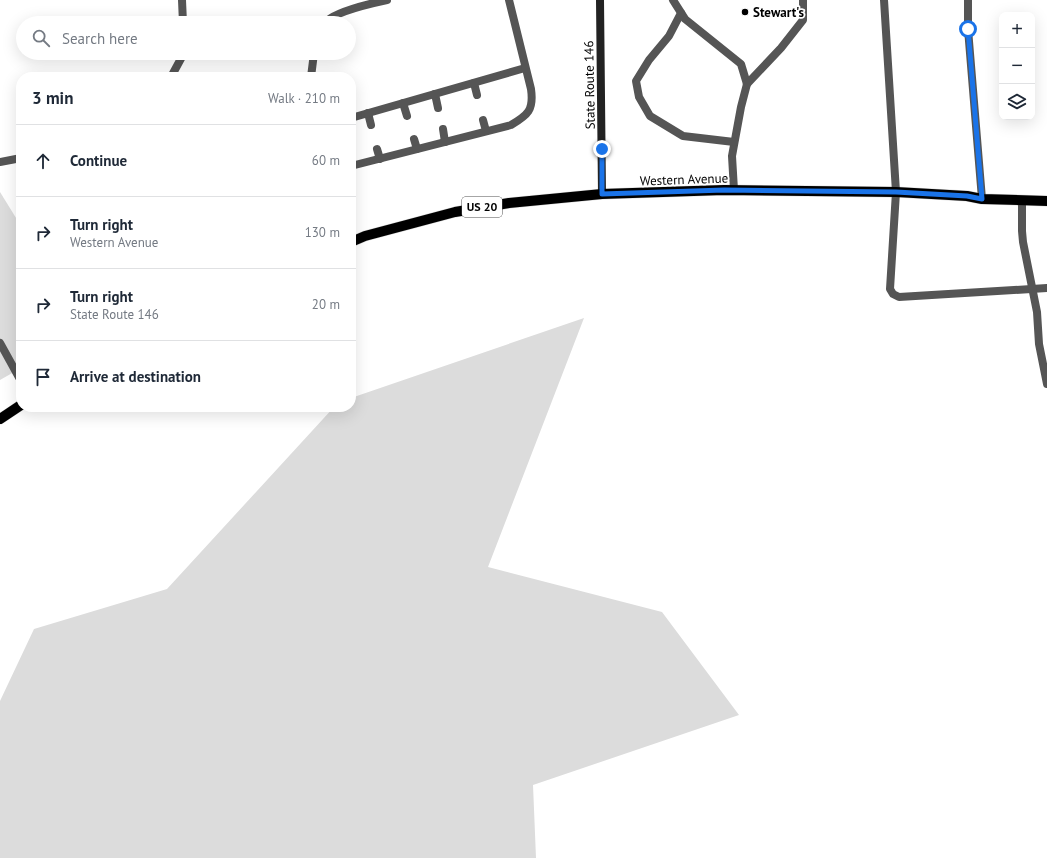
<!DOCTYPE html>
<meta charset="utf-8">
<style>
body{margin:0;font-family:"PT Sans",sans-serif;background:#f2f2f3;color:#1f2937}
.controls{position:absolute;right:12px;top:12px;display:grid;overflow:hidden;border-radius:8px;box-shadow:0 4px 16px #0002}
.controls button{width:36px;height:36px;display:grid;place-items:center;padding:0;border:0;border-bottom:1px solid #e0e1e3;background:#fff;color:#1f2937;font:20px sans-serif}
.stop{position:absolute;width:12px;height:12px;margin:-9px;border:3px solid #1a73e8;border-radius:50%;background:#fff}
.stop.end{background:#1a73e8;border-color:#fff;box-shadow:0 1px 4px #0008}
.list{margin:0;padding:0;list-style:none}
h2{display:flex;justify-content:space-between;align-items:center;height:52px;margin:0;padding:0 16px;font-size:17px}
h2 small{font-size:13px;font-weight:400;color:#747a83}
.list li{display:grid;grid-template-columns:26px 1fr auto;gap:12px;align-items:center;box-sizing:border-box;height:72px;padding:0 16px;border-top:1px solid #e0e1e3}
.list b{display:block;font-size:15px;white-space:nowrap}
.list p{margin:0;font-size:13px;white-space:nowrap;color:#747a83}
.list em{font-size:13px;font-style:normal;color:#747a83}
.icon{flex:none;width:22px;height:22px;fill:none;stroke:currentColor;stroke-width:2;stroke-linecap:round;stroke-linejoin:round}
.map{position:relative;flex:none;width:1047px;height:858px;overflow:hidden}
.search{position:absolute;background:#fff;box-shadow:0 4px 16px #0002;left:16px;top:16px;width:340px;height:44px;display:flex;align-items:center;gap:10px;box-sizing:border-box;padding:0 14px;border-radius:22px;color:#747a83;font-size:15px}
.panel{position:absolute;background:#fff;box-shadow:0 4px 16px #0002;left:16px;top:72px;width:340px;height:340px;border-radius:16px}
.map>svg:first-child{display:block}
.green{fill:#dcdcdc}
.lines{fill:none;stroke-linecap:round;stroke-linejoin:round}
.primary-casing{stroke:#dbdbdb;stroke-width:11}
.service{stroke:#555;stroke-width:8}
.secondary{stroke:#222;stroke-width:8}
.primary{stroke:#000;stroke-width:10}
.route{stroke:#1a73e8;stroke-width:5}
.poi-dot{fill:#000;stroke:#fff;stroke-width:1.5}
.labels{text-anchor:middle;stroke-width:3.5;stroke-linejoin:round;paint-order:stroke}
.shield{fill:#fff;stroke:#4c4c4c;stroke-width:1}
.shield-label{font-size:12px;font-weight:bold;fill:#000}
.poi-label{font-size:13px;font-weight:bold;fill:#000;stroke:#fff;text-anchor:start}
.street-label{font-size:13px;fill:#000;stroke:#fff}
</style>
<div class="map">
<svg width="1047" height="858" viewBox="0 0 1047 858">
<rect width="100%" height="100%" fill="#fff"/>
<!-- green -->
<g class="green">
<polygon points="0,192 21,226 21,368 0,380"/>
<polygon points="584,318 488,567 662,612 739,715 533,785 536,858 0,858 0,701 34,629 167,589 334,407 351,407 351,398"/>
</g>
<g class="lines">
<defs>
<g id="primary">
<polyline points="351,242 365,236 455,212 509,203 602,194 724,190 896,192 967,196 982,199 1047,201"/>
<polyline points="0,419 21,405"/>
</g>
</defs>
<!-- primary casing -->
<use href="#primary" class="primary-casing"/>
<!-- service -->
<g class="service">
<polyline points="182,0 183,23"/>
<polyline points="673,0 685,19 741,64 747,84 741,107 732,156 734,190"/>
<polyline points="884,0 896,192 890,289 893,294 899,297 1047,288"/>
<polyline points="968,0 968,29 982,199"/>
<polyline points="681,13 669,36 649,60 636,81 639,97 650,116 683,136 734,142"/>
<path d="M325,23C333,12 373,3 387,0"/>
<polyline points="171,77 184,53"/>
<polyline points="311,77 314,53"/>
<polyline points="474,83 477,95"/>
<polyline points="747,84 781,48 803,20 803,0"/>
<polyline points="435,94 438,108"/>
<polyline points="403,103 407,116"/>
<polyline points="368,113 371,125"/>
<polyline points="351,118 525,68"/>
<polyline points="483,120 486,131"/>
<polyline points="443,129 445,142"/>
<polyline points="414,139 417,149"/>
<polyline points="377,149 380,159"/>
<polyline points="0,162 21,158"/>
<path d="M351,166L511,125C528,115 534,110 531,89L509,0"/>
<polyline points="1022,200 1022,231 1023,242 1037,312 1039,344 1047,384"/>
<polyline points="0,343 21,381"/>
</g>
<!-- secondary -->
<polyline class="secondary" points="600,0 602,194"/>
<!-- primary -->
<use href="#primary" class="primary"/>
</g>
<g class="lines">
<!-- route -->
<polyline class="route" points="602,149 602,194 724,190 896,192 967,196 982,199 968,29"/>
</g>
<!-- markers -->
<circle class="poi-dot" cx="745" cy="12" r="4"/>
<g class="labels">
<!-- shield labels -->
<rect class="shield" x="462" y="197" width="40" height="20" rx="3"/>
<g class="shield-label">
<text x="482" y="211">US 20</text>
</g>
<!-- poi labels -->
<g class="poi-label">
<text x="753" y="17">Stewart's</text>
</g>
<!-- street labels -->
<g class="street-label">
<text transform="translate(589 85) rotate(-91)" y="5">State Route 146</text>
<text transform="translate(684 179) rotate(-2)" y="5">Western Avenue</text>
</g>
</g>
</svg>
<div class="controls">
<button>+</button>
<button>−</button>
<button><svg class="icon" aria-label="layers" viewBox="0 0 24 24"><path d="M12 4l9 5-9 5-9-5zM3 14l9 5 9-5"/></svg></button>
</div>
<div class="stop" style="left:968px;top:29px"></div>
<div class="stop end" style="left:602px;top:149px"></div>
<div class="search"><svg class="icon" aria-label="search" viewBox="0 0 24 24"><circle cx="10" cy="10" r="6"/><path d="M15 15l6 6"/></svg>Search here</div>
<section class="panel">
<h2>3 min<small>Walk · 210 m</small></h2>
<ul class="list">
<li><svg class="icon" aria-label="ahead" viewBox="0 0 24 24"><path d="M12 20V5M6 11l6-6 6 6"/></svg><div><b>Continue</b></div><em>60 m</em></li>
<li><svg class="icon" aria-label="right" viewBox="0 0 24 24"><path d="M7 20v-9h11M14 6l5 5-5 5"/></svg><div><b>Turn right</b><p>Western Avenue</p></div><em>130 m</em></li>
<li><svg class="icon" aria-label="right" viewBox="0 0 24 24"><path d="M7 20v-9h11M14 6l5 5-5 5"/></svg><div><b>Turn right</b><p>State Route 146</p></div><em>20 m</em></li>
<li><svg class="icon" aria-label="arrive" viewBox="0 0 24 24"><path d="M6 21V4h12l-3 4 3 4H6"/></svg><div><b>Arrive at destination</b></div></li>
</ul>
</section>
</div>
